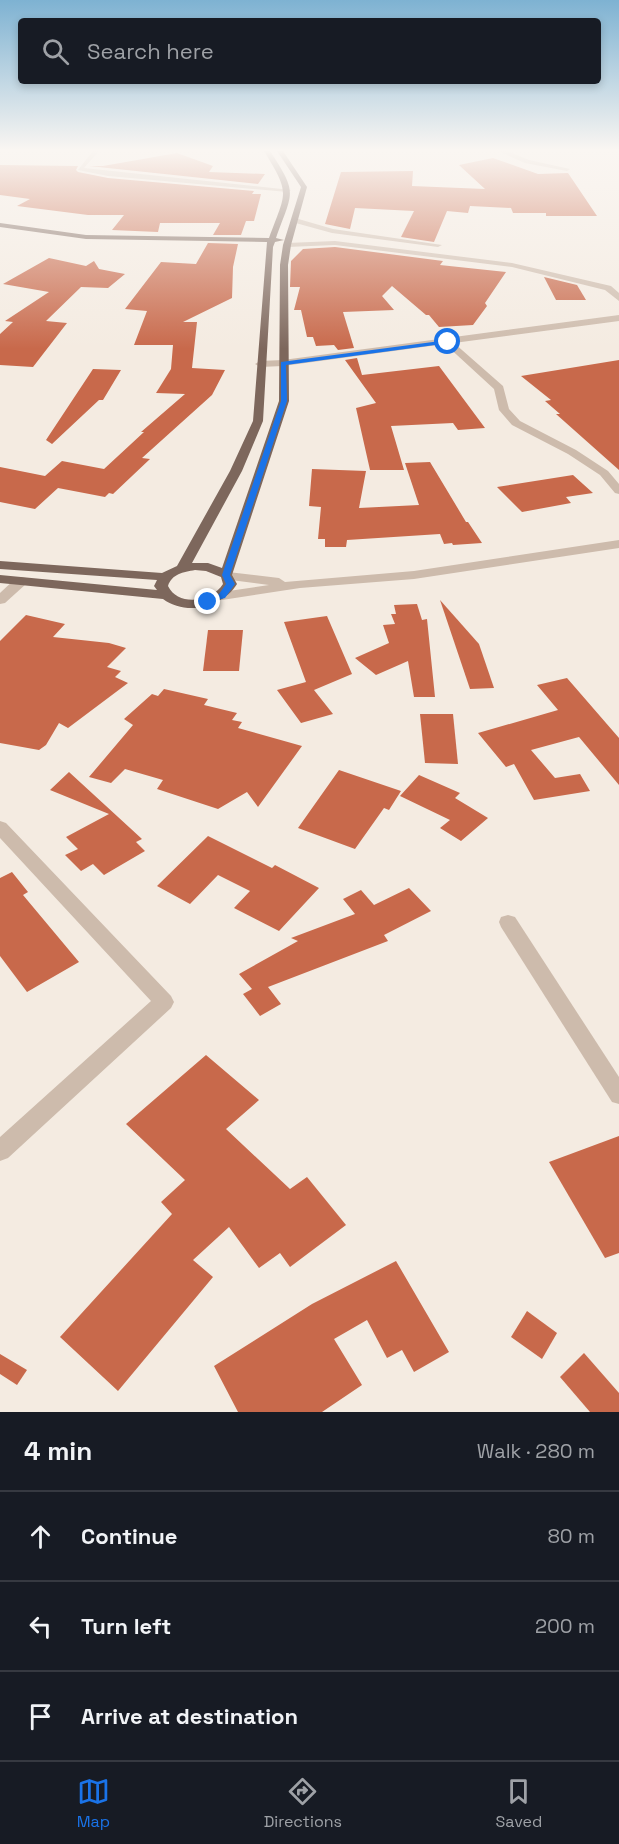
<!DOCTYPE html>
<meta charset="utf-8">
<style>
body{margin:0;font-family:"Space Grotesk",sans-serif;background:#242831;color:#f1f3f6}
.stop{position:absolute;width:18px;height:18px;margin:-14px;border:4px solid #1a73e8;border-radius:50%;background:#fff}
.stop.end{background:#1a73e8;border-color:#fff;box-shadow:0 2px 6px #0008}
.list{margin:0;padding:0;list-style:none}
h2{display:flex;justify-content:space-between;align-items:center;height:78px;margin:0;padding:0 24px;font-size:26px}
h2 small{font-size:20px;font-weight:400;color:#9ea1a6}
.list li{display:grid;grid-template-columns:39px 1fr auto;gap:18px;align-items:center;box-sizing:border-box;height:90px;padding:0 24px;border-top:2px solid #363941}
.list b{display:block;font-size:22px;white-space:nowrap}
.list em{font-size:20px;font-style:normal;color:#9ea1a6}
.icon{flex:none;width:33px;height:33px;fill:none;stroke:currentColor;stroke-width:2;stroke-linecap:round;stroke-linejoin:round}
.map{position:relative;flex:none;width:619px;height:1412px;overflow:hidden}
.search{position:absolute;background:#171b24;box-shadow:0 3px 9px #0003;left:18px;right:18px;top:18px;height:66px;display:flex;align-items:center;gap:15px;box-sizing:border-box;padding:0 21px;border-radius:6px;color:#9ea1a6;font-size:22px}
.sheet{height:348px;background:#171b24}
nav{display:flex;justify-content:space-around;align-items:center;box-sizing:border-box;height:84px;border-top:2px solid #363941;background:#171b24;font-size:16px;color:#9ea1a6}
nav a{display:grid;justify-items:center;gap:3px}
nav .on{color:#1a73e8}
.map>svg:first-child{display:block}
.building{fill:#c8694b}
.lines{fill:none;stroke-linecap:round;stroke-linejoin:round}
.minor{fill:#cdbbac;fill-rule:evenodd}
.major{fill:#7d675c;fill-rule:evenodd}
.route{fill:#1a73e8}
</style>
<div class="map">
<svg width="619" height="1412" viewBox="0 0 619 1412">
<rect width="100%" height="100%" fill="#f4ebe1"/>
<!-- building -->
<g class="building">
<polygon points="177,153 213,166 209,172 265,174 258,184 89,166 103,166"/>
<polygon points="493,158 538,174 568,173 597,216 546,216 546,213 513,213 511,208 470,206 468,213 447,211 434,242 401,237 414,211 355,208 350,229 325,224 341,172 413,171 412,186 485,189 459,165"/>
<polygon points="0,165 78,166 76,170 78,172 108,178 254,191 252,194 261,194 254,221 246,221 241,235 213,235 220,223 160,223 158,232 112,230 124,215 88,215 17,206 30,199 0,195"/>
<polygon points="208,243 238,244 233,267 232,298 183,322 197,322 192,368 225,370 212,395 142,458 150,459 113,494 109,493 105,497 58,488 35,509 0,502 0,467 45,476 62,461 104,469 144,432 141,432 185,394 156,393 171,369 173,345 134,345 147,311 125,309 161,262 196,264"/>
<polygon points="335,247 443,261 440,265 506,272 485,303 487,306 473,325 439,327 429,315 426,315 392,286 382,296 394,310 343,312 354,348 338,350 334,345 316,346 313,337 307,337 301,310 294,310 300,287 290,287 291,261 303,249"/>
<polygon points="49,258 86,266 94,261 99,269 125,274 108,288 81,287 46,321 67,323 33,367 0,365 0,334 13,322 5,321 49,292 3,284"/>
<polygon points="544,277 577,285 586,300 556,300"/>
<polygon points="357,358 362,375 439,366 485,428 458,430 453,423 391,426 404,470 370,470 356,408 376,403 345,360"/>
<polygon points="619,360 619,470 556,414 560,414 545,401 551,400 521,376"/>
<polygon points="93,369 121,370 103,400 99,400 52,444 46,440"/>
<polygon points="430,462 466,522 468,522 482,543 453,545 452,543 444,544 440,534 347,540 346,547 325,547 325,539 318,539 321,507 309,506 312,469 366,471 359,508 419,505 405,463"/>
<polygon points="573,475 593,493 566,497 571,503 522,512 497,487"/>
<polygon points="440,600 479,644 494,688 470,689"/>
<polygon points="417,604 422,620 427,619 435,697 414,697 408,661 376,675 355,658 389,643 383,625 395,624 391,614 396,614 394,605"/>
<polygon points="26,615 65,624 53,637 109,643 126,648 107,667 121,671 115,677 128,683 68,728 59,723 46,745 39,750 0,743 0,641"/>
<polygon points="327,616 352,674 314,690 333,714 301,723 277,690 306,682 284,622"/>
<polygon points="208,630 243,630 239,671 203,671"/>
<polygon points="567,678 619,738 619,785 579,737 531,750 555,778 580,774 590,791 534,800 514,764 506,767 478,733 558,710 537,685"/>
<polygon points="164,689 208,699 204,705 237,713 232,720 242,722 238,728 302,746 258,807 247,792 218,809 157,789 163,780 125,769 111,783 89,777 133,725 124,719 152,694 158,696"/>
<polygon points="420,714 453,714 458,764 425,763"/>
<polygon points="339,770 401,791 389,810 384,808 355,849 298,828"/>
<polygon points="69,772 142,839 136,842 145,851 104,875 93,864 81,871 65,855 78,849 66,837 109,814 50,790"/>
<polygon points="419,775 460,793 455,798 488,818 461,841 440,828 450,820 400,796"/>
<polygon points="208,836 272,868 275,865 319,888 279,931 234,908 250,891 218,875 190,904 157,886"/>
<polygon points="12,872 28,892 23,895 79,962 27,992 0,956 0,878"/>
<polygon points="409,888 431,911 384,935 388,941 268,987 281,1004 260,1016 243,994 252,989 239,974 298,941 291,938 355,914 343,899 361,890 374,905"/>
<polygon points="206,1055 259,1100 226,1129 290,1189 307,1177 346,1225 290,1267 280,1253 259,1268 229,1227 193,1260 213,1277 118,1391 60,1337 172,1214 161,1202 185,1180 126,1124"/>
<polygon points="619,1136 619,1253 605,1258 549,1162"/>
<polygon points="396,1261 449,1352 414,1372 402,1350 387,1358 367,1320 334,1339 362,1385 322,1412 238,1412 214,1366 312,1304"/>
<polygon points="527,1311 557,1333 542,1359 511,1337"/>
<polygon points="584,1353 619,1393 619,1412 590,1412 560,1377"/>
<polygon points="0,1354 27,1370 17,1385 0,1374"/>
</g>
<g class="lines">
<!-- minor -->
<g class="minor">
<polygon points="93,151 99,151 84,168 291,190 288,192 108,176 78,170"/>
<polygon points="498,151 507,151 529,160 570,169 567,171 525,163"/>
<polygon points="295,218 333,229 442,245 438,247 332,233 292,222"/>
<polygon points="335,241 512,263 611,286 619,293 619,301 605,290 512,267 335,245 287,247 283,245 287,243"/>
<polygon points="619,315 619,321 454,343 503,386 509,409 520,421 576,450 608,471 619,484 619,494 615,493 600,475 568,454 512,425 499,410 494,389 445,344 283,366 260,367 255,364 260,361 283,360"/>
<polygon points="619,540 619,548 414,579 300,588 222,600 215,596 222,592 269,585 223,579 222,576 228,572 279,578 285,582 414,571"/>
<polygon points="21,577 26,578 28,581 26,584 5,603 0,604 0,593 16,578"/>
<polygon points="0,821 6,823 171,996 174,1002 171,1008 8,1158 0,1161 0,1137 151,1001 0,838"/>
<polygon points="508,915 515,917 619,1077 619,1104 612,1102 501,927 499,922 501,917"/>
</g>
<!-- major -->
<path class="major" d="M264,151H270C298,194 293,191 276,238L284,240L275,242L273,247L263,421L242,471L192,563H208L222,568L279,401L280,265L283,245L301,187L277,151H283L307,187L291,245L288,265L289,401L232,575L237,584C222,608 186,616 163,599L0,583V575L157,590L154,586L157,580L0,569V561L162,573L177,566L230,471L253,421L267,242L86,239L0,227V223L86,235L269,238C286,191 291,195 264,151ZM195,570L206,571L221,577L223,584C212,602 178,607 168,586C172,574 183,572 195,570Z"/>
</g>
<!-- sky -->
<linearGradient id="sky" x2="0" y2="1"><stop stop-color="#7eb2d2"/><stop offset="0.43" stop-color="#faf6f2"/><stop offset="1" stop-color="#faf6f2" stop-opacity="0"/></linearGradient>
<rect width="619" height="349" fill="url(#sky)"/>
<!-- route -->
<polygon class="route" points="448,340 450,343 286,365 287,401 230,575 235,584 225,598 205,603 205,600 219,594 226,584 222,575 281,401 281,362"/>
</svg>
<div class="stop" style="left:448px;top:342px"></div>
<div class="stop end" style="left:208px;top:602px"></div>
<div class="search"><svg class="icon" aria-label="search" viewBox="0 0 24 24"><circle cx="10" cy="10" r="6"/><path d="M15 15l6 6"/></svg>Search here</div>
</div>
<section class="sheet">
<h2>4 min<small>Walk · 280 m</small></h2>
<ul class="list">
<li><svg class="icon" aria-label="ahead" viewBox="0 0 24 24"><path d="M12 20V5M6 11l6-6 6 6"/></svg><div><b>Continue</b></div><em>80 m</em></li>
<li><svg class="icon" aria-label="left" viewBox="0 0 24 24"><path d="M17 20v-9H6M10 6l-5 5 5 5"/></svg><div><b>Turn left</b></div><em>200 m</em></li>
<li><svg class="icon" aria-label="arrive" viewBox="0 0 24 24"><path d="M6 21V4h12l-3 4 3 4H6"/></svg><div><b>Arrive at destination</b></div></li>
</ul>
</section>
<nav>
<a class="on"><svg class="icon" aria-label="map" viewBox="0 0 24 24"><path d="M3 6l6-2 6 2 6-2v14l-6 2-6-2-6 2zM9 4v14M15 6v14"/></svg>Map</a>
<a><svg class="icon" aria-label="directions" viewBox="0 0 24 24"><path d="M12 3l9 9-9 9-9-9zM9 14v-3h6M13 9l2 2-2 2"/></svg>Directions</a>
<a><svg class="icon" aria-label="saved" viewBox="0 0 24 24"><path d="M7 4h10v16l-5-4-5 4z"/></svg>Saved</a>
</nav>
